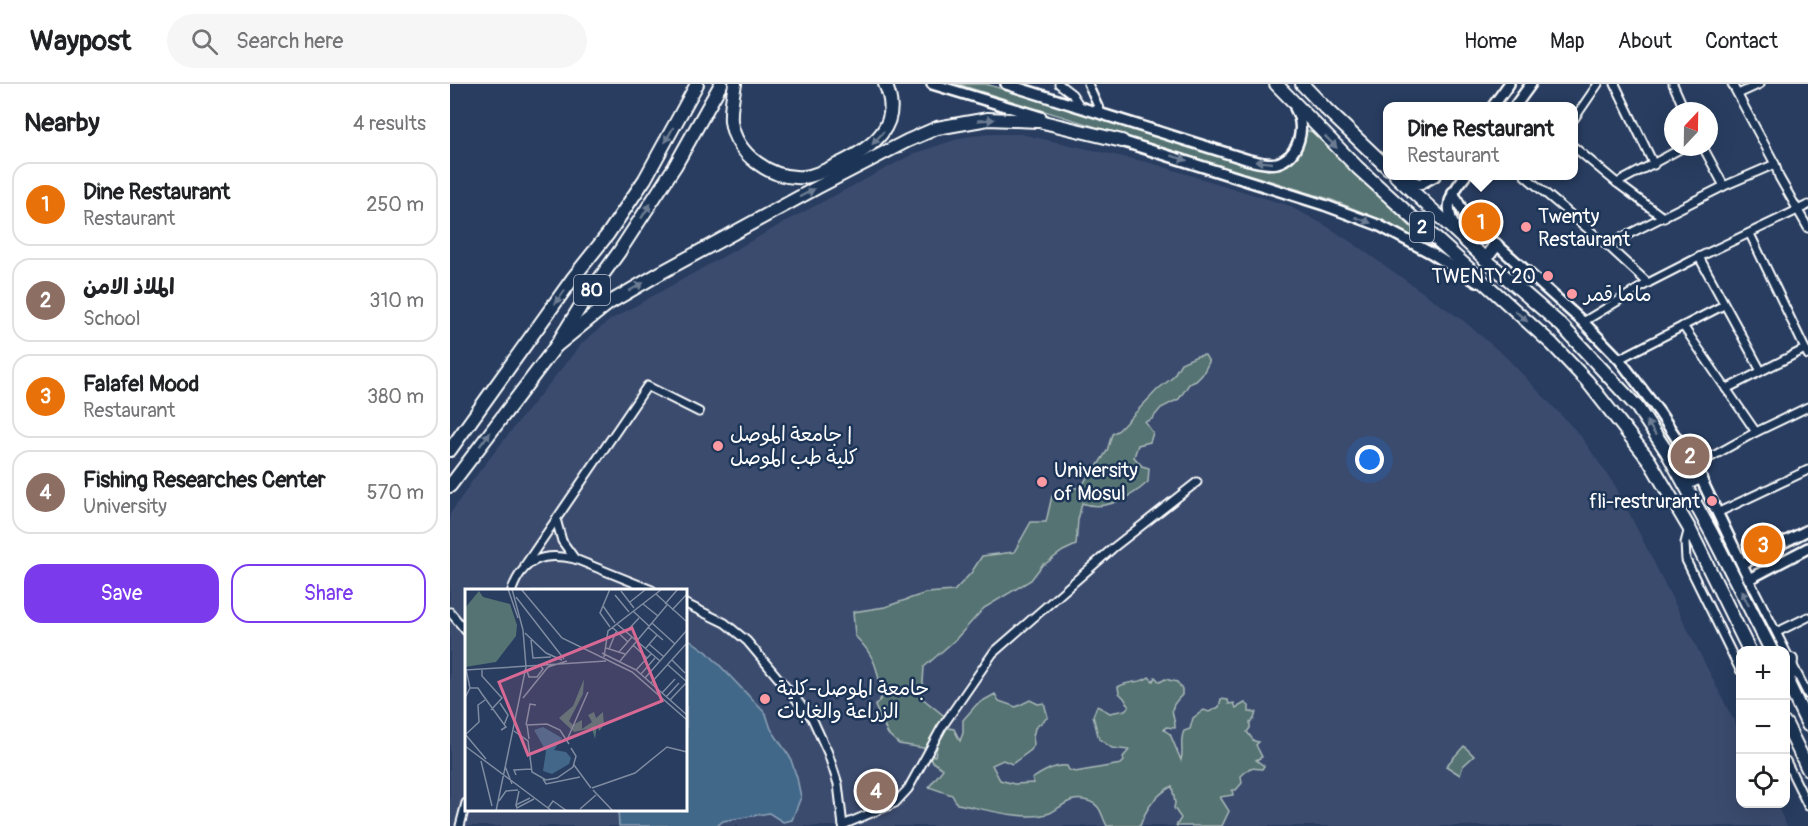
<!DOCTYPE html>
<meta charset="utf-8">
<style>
body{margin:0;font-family:Pangolin,"Playpen Sans Arabic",sans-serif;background:#f6f6f6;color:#202124}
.controls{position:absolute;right:18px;bottom:18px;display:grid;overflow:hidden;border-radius:12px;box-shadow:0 6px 24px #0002}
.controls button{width:54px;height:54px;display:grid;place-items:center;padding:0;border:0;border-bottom:2px solid #e0e0e0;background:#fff;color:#202124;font:30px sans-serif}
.compass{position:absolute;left:1214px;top:18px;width:54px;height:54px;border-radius:50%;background:#fff;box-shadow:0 6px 24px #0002;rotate:22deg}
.you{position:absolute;left:920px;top:376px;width:21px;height:21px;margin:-15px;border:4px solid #fff;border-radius:50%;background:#1a73e8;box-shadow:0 0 0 9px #1a73e833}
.badge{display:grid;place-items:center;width:39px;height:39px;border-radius:50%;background:#7c3aed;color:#fff;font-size:20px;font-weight:700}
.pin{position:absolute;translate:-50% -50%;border:3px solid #fff;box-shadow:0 2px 6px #0006}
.popup{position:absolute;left:933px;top:18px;width:195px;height:78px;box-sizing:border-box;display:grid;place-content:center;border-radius:12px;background:#fff;filter:drop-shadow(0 2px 4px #0005);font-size:20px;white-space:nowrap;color:#757577}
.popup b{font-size:22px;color:#202124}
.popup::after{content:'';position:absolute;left:50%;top:100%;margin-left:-12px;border:12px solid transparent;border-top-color:#fff}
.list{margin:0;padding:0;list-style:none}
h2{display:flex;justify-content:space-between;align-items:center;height:78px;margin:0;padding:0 24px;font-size:26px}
h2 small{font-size:20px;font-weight:400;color:#757577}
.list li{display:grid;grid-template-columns:39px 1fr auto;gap:18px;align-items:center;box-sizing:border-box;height:84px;margin:0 12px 12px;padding:0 12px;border:2px solid #e0e0e0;border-radius:18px}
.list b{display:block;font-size:22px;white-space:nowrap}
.list p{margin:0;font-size:20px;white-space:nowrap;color:#757577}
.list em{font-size:20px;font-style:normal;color:#757577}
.actions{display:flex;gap:12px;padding:18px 24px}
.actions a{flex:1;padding:14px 0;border:2px solid #7c3aed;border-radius:18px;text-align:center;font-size:21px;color:#7c3aed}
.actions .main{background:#7c3aed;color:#fff}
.icon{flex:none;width:33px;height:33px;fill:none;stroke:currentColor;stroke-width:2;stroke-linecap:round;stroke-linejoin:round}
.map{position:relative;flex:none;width:1358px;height:742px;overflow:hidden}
header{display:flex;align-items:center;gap:36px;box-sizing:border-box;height:84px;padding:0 30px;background:#fff;border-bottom:2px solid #e0e0e0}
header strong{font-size:28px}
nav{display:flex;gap:33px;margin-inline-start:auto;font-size:21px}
.search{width:420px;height:54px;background:#f6f6f6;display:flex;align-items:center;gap:15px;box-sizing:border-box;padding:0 21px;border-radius:33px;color:#757577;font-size:22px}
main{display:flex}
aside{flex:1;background:#fff}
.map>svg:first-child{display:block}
.built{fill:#3a4b6e;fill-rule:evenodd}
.green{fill:#557372;stroke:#aab9b8;stroke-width:1.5}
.water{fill:#426789;stroke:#8ea4b8;stroke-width:1.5}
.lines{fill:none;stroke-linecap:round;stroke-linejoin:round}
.street-casing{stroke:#fff;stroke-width:11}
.secondary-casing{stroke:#fff;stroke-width:14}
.highway-casing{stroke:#fff;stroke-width:16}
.street{stroke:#1d3557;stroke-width:7}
.secondary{stroke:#1d3557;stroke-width:9}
.highway{stroke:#1d3557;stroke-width:12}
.oneway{fill:#6c7c92}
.poi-dot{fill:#ff9aa2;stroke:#1d3557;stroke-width:2}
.labels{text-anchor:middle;stroke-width:5;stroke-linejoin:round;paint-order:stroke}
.shield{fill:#1d3557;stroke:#bbc2cd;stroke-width:1.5}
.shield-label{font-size:18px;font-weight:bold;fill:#fff}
.poi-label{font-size:20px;fill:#fff;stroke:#1d3557;text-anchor:start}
.inset-road{fill:none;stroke:#7e8ba0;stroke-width:1.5}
.view{fill:#d76994;fill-opacity:0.15;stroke:#d76994;stroke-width:3}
.inset-edge{fill:none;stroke:#fff;stroke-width:3}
</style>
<header>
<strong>Waypost</strong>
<div class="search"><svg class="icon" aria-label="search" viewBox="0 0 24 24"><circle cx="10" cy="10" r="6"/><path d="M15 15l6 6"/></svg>Search here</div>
<nav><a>Home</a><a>Map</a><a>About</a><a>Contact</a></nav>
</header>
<main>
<aside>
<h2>Nearby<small>4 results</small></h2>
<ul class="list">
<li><span class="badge" style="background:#e8710a">1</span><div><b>Dine Restaurant</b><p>Restaurant</p></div><em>250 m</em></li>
<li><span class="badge" style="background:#8d6e63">2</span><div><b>الملاذ الامن</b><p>School</p></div><em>310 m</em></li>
<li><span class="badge" style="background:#e8710a">3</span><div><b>Falafel Mood</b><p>Restaurant</p></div><em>380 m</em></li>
<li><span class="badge" style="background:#8d6e63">4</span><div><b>Fishing Researches Center</b><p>University</p></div><em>570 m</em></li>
</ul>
<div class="actions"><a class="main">Save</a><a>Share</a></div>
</aside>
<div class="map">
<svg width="1358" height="742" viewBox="0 0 1358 742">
<rect width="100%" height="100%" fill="#283d60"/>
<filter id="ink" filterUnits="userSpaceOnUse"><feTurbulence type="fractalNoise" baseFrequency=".0167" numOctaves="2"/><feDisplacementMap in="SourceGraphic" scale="12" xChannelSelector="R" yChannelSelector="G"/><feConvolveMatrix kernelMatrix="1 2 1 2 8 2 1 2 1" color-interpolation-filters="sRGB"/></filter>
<g filter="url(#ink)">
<!-- built -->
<path class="built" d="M540,50H571L701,79L837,121L875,141L904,160L1015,238L1057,274L1130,351L1166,403L1290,649V720H1326L1337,742H0V430L25,393L72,333L133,258L160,236L340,135L465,69L514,53ZM16,506H236V726H16Z"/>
<!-- green -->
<g class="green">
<path d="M507,0H536L818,86C840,81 852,68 856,46L862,48L966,148L961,152L932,136L879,115Z"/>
<path d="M755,271L759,278L752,291L746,297L739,300L729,315L711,324L702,335L695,338L703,349L700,358L688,361L684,373L692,382L699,384L698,398C682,413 653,428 632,419L628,436L626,461L613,467L595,480H593L581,496L534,524L505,556L474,583L472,614L498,635L493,643L504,645L510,657L513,649V636L527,620L545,610L549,617L566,623L580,616L588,620L594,619L598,633L585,644L583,653L584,660L581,666L562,680L553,676L542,681L550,696L564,700L584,699L582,695C592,688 605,680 617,682L619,686L625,688L671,680L674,677L673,673L679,666L662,664L649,655L643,632L647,622L660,629L675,626L679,622L674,614L669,609L668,603C679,596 690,600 699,593L703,597L705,593L710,598L715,595L727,598L732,605V611C730,613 724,619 723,623C720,628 726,637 725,644L716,643L714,646L720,650L731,676C734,666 729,657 734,647L740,645L743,634L754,626L759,628L769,623L771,615L778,616L779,620L784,619L786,624L795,619L799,622V628H806L804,635L800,638V644L797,648L804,657L809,658L806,661L812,673L806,676L814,682L812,685L800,684L791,692L792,699L786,706H782L783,711L770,713L779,727L772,742H726L731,734L724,724L725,719L722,702C705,712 696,724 690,742H657C651,732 652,721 638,717C621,711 612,723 600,729C576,738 531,724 507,720L502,711L479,703L493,685L483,678L477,671L485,672L491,644L485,648L479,665L449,660L438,650L425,622L432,613C428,586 425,571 405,552L403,528L435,523L476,509L504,507L521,489L532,472L564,468L581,438H596L602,412L614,411L619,403L627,404L632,402L642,385L648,381L657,367L662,350L669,346L708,305L722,294L731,279L747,272Z"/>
<polygon points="1014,662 1024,672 1013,682 1010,691 996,682"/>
</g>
<!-- water -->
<polygon class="water" points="236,553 257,568 316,630 321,645 340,673 347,694 351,713 342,736 333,738 319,729 273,737 267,742 169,742 168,726 236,726"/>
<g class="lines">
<defs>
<g id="street">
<polyline points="609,0 622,10 631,24"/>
<polyline points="638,0 652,31"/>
<polyline points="1165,0 1204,81"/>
<polyline points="1223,0 1235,27"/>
<polyline points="1282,0 1325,80 1329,93 1358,144"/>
<polyline points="1288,10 1310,0"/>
<polyline points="1124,35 1148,0"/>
<polyline points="1124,63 1167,99 1214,134"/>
<polyline points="1253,63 1274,102"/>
<polyline points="1075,92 1157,161 1198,199"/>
<polyline points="1167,99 1234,63"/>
<polyline points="1300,150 1358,271"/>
<polyline points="1157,161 1274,102 1325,80"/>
<polyline points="1249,173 1311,287"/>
<polyline points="1133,238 1198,199 1249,173 1358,121"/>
<polyline points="1233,242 1306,348"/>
<polyline points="1169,275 1274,221"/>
<polyline points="1276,305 1355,265"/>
<polyline points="1245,382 1306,348 1358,323"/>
<polyline points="1267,429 1358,386"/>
<polyline points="106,435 112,457 125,475"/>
<polyline points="1239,444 1235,459 1236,476 1290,586"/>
<polyline points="75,481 197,302 249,328"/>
<polyline points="1299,495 1358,611"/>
<path d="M62,506C73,475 93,468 125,475L202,506"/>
<polyline points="236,520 275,539 297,557 362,634 378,669 388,700 393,742"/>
<polyline points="0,528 16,547"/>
<polyline points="1327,548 1358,533"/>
<polyline points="1336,677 1358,722"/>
<polyline points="393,741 445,719 458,705 492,643 543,569 663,464 747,398"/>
<polyline points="10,742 16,719"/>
</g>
<g id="secondary">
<polyline points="482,0 591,33"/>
<path d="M556,0L799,76C808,78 818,81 827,79C850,72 856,43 845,24"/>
<polyline points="1043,22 1059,0"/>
<polyline points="1065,22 1081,0"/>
<polyline points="668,56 874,121 928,141 981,169 1027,198"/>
<polyline points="949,92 970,100 985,92"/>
<polyline points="1003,108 1015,132 1133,238 1169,275 1209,328 1245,382 1299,495 1358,464"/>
<path d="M1005,144C993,120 1001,111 1015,92"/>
<polyline points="1292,480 1358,446"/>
</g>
<g id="highway">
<path d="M285,0C283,11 280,25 281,37C285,70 321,96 354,93C366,92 378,85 389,80C422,64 454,41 435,0"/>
<polyline points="826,0 908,84 1102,260 1137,297 1199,376 1239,444 1299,566"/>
<polyline points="852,0 876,25 938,84"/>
<polyline points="946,92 1035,175 1112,242 1187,323 1217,368 1262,450 1321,566"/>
<polyline points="1035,175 1046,161"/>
<polyline points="106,262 159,219 212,188 368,103 457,57 487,44 538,35 589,37 672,57"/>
<polyline points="0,366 123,194 158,150 195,95 247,0"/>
<polyline points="1235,400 1250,393"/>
<polyline points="0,402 106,262 135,215 169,168 225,82 271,0"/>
<polyline points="1336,595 1358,641"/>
<polyline points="1338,600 1341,576"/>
<polyline points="1336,640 1358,685"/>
</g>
</defs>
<!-- street casing -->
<use href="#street" class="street-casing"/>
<!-- secondary casing -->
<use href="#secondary" class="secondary-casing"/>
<!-- highway casing -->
<use href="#highway" class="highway-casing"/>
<!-- street -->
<use href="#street" class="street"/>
<!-- secondary -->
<use href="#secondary" class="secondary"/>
<!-- highway -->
<use href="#highway" class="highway"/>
</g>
<!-- one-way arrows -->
<defs><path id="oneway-solid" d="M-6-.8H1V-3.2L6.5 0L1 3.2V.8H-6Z" transform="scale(1.5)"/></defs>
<g class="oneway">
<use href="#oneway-solid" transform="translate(536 36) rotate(-4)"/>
<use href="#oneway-solid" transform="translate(219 51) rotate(119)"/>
<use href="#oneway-solid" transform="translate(428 54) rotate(132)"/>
<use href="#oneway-solid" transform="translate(881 58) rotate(45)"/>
<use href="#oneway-solid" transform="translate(729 74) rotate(17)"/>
<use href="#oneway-solid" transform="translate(814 78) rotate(-174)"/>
<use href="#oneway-solid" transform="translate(357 109) rotate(-28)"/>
<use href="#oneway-solid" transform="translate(196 127) rotate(-57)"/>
<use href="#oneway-solid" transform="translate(913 136) rotate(21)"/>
<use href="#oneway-solid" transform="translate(186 203) rotate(-30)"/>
<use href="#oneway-solid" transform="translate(110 213) rotate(126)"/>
<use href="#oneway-solid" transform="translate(1071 232) rotate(41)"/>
<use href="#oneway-solid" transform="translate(1201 344) rotate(-123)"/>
<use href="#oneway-solid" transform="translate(35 355) rotate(-53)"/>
<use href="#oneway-solid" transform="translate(1295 514) rotate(-117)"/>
</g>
</g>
<!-- markers -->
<g class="poi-dot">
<circle cx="1076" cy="143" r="6"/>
<circle cx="1098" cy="192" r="6"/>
<circle cx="1122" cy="210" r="6"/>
<circle cx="268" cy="362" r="6"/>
<circle cx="592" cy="398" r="6"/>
<circle cx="1262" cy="417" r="6"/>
<circle cx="315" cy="615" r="6"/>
</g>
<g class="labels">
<!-- shield labels -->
<g class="shield">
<rect x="960" y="128" width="24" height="30" rx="4.5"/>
<rect x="124" y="191" width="36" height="30" rx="4.5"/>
</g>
<g class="shield-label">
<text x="972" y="149">2</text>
<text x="142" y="212">80</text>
</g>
<!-- poi labels -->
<g class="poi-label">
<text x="1088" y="139">Twenty<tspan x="1088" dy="23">Restaurant</tspan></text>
<text x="1086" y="199" text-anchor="end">TWENTY 20</text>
<text x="1134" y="217">ماما قمر</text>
<text x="280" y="357">جامعة الموصل |<tspan x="280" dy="23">كلية طب الموصل</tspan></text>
<text x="604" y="393">University<tspan x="604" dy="23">of Mosul</tspan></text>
<text x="1250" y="424" text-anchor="end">fli-restrurant</text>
<text x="327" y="611">جامعة الموصل-كلية<tspan x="327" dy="23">الزراعة والغابات</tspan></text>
</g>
</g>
<!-- overview -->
<g transform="translate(15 505)">
<rect width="222" height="222" fill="#283d60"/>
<path d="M14,2L18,8L45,15L52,36L51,47L31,73L0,78V19ZM119,90L118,105L104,132L108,136L117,131V140L127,133L123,126L129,123L131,129L138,123L139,136L134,142L132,135L130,150L127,139L109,143L94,129L108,117Z" fill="#557372"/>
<path d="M78,138L97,149L89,161L101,163L106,169L104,175L87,185L78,182L81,162L69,141Z" fill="#426789"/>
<path class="inset-road" d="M43,0L53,29M56,0L97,49L167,83L222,131M156,2L169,19M191,5L222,33M150,6L164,23M51,8L99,70M165,13L180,1M178,15L193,27M200,15L213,0M138,17L150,34M207,21L222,5M168,22L184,37M187,34L210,55M152,35L195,72M145,38L135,24L145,0M147,38L163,53M183,38L198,51M161,43L174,29M60,44L81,64L97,71M66,51L68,69L86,68M184,55L199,68M168,56L182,69M141,59L160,65M144,60L151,43M180,60L192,46M154,63L167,48M137,64L171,81L222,126M139,68L143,42L197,0M207,71L220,84M155,72L202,16M203,76L222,93M0,81L141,72M17,81V87L37,109L26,121M171,81L186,65M62,82L64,88H72L78,80L74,75M176,85L190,69M180,89L222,41M186,94L221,55M5,99H13L17,105L41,138L36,141M197,104L210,90M201,108L214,94M0,109L5,99L1,80M58,109L83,78L102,72M205,111L222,93M35,114L43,126L39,136M61,136L65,115L71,116M49,142L63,152L67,183L81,191L92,189L108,178L111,167L106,159M0,145L21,170M0,146L14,133L13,116L20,111M64,150L62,136L82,135L95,141L104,155M102,151L123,103M0,157L87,222M16,172L27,217M109,176L126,199M40,177L47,195M51,186L49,181L66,180M78,190L81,195L115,188M127,199L170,184L202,158L222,163M128,201L148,222M54,202L51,216L65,209M34,212L41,202L53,201M51,216L52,219L69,210M83,219L88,212L102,222M115,220L131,206M31,222L61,78L58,41L47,0"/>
<path class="view" d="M167,39L197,112L63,166L34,93Z"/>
<rect width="222" height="222" class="inset-edge"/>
</g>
</svg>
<div class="controls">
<button>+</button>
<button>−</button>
<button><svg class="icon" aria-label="locate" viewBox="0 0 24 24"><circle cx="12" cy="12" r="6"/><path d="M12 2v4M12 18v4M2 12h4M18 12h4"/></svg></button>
</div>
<svg class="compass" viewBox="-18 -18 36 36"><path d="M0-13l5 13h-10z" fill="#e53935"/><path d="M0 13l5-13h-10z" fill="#757577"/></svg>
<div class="you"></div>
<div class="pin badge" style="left:1031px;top:138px;background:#e8710a">1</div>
<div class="popup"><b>Dine Restaurant</b>Restaurant</div>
<div class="pin badge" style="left:1240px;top:372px;background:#8d6e63">2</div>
<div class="pin badge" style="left:1313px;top:461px;background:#e8710a">3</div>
<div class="pin badge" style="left:426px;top:707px;background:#8d6e63">4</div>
</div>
</main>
